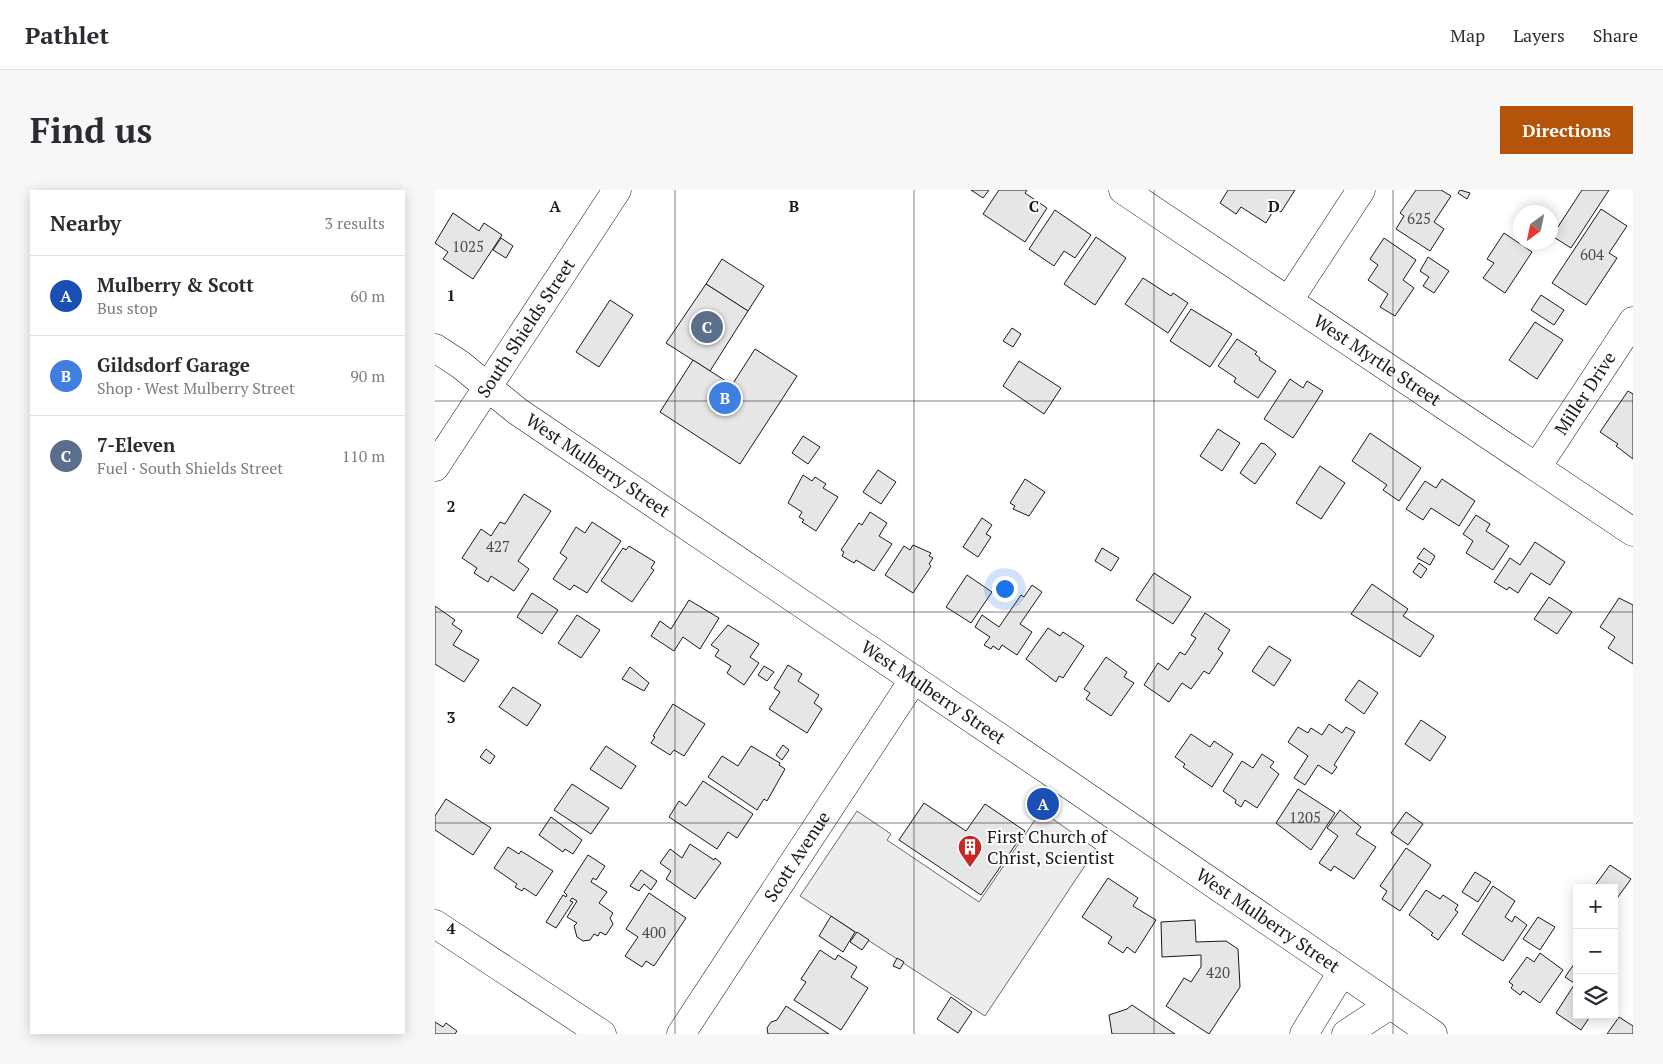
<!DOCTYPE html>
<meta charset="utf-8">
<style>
body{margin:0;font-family:"PT Serif",serif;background:#f7f7f7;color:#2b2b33}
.controls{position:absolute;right:15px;bottom:15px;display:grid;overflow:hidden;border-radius:0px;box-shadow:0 2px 12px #0003}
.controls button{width:45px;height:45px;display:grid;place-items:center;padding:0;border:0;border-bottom:1px solid #e1e1e2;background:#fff;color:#2b2b33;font:25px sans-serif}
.compass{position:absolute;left:1078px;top:15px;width:45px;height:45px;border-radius:50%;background:#fff;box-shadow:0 2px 12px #0003;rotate:213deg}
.you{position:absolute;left:569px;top:398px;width:18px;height:18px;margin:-12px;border:4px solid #fff;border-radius:50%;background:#1a73e8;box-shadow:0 0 0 8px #1a73e833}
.badge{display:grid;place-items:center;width:32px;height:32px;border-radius:50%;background:#b45309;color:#fff;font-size:16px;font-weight:700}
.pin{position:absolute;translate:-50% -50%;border:2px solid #fff;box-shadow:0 1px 5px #0006}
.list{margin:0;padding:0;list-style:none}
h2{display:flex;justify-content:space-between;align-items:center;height:65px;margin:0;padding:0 20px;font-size:21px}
h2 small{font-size:16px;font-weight:400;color:#7c7c81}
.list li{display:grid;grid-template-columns:32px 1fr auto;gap:15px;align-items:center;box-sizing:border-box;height:80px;padding:0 20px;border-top:1px solid #e1e1e2}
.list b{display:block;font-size:19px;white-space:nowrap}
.list p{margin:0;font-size:16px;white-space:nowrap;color:#7c7c81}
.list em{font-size:16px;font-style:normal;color:#7c7c81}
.icon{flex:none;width:28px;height:28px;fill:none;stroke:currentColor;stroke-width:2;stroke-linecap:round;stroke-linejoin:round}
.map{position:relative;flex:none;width:1198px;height:844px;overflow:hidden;border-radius:0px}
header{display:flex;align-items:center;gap:30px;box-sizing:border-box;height:70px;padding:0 25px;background:#fff;border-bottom:1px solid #e1e1e2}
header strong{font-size:24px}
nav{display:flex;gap:28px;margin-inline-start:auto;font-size:18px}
.intro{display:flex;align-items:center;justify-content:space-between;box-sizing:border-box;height:120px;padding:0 30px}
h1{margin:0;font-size:35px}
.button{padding:12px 22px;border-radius:0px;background:#b45309;color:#fff;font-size:18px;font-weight:700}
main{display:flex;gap:30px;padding:0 30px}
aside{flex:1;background:#fff;border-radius:0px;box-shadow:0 2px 12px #0003}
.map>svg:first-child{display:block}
.parking{fill:#ededed;stroke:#6a6a6a}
.building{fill:#e6e6e6;stroke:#1a1a1a}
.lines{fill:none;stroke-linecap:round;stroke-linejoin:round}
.minor-casing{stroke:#1a1a1a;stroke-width:29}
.major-casing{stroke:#1a1a1a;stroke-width:29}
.minor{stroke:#fff;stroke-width:28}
.major{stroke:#fff;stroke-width:28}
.grid{fill:none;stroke:#1a1a1a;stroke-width:1;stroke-opacity:0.55}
.labels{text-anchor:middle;stroke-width:4;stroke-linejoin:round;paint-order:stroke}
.number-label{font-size:15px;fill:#4d4d4d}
.street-label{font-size:18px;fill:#1a1a1a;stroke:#fff}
.poi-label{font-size:18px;fill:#1a1a1a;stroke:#fff;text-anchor:start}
.grid-label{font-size:16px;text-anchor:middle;font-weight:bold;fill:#1a1a1a;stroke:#fff;stroke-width:4;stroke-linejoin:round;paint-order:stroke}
</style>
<header>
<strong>Pathlet</strong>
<nav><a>Map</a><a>Layers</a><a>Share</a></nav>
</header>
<div class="intro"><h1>Find us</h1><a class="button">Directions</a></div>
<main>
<aside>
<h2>Nearby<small>3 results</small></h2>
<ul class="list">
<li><span class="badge" style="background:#1a4fb4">A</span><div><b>Mulberry &amp; Scott</b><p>Bus stop</p></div><em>60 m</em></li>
<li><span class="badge" style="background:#3f7fe0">B</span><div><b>Gildsdorf Garage</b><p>Shop · West Mulberry Street</p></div><em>90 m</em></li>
<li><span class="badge" style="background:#5c6f8a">C</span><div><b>7-Eleven</b><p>Fuel · South Shields Street</p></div><em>110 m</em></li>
</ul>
</aside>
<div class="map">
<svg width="1198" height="844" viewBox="0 0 1198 844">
<rect width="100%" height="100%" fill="#fff"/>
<!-- parking -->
<polygon class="parking" points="422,621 456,644 452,650 544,712 606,621 661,659 550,826 365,706"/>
<!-- building -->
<g class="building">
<polygon points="536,0 554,0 548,8"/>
<polygon points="564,0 592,0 590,3 612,18 590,52 548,24"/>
<polygon points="793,0 860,0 846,22 840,18 831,33 806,17 801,24 785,13"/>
<polygon points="981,0 1006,0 1016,6 999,32 1009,39 995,61 961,39 969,26 965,23"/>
<polygon points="1025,0 1035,3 1032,9 1023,3"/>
<polygon points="1147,0 1174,0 1136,58 1117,46"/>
<polygon points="1166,19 1192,36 1174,63 1182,68 1151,115 1117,93"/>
<polygon points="620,20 656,45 640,68 629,61 619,76 594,59"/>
<polygon points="18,23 44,41 49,33 67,45 38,89 8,69 13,62 0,53"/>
<polygon points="1069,43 1097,62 1070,103 1048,88 1059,73 1052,69"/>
<polygon points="661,47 691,68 660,115 629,94"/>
<polygon points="66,48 78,56 71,68 58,60"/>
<polygon points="949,48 981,70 968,90 979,98 960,126 945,117 953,104 933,90 943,75 935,69"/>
<polygon points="993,67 1014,81 999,103 988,96 994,87 985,81"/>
<polygon points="287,69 329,96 313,121 271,94"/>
<polygon points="708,88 736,106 738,103 753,113 733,143 690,114"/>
<polygon points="271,94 313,121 275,181 231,153"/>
<polygon points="1106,105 1129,120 1119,135 1096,120"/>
<polygon points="175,110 198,125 164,177 141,162"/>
<polygon points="756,119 797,144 775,177 735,151"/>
<polygon points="1100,132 1128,150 1102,189 1074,170"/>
<polygon points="577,138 586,144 578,157 568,151"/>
<polygon points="802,149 822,162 820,164 825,168 824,170 841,181 823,208 799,192 801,188 783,176"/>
<polygon points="320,159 362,186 305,274 225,222 258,170 297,195"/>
<polygon points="584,171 626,198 609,224 568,196"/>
<polygon points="855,189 868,198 872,191 888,201 858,248 829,229"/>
<polygon points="1193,201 1198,204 1198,269 1181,256 1183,254 1165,242"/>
<polygon points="783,239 805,253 787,281 765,266"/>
<polygon points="935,243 986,278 964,311 948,300 952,295 917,271"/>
<polygon points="368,246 385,257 373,274 357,263"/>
<polygon points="826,253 830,254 841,264 820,294 805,283"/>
<polygon points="885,276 910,293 886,329 861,313"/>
<polygon points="443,280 461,292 446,314 428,302"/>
<polygon points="368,285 377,291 380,287 391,294 388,298 403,307 381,341 367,332 369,330 364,327 367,322 353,313"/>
<polygon points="590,289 610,302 594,326 578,319 580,316 575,313"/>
<polygon points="1007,289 1040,311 1024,336 996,318 988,330 971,319 990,291 1001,298"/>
<polygon points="89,304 116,321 83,371 94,379 79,401 56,386 53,392 39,383 42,378 27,368 46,339 56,346 65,332 70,334"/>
<polygon points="435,322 452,333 444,346 457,354 439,381 421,370 419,373 407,366 409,362 406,360 424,333 427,335"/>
<polygon points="1041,325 1055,334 1051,341 1074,356 1058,380 1031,363 1038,351 1028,344"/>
<polygon points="547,328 557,335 551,344 556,347 543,367 528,357"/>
<polygon points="157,332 186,351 152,403 139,395 135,400 118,389 132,368 125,363 141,337 150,343"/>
<polygon points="1100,352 1130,372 1115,395 1096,383 1083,403 1074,397 1072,400 1059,392 1075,368 1085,375"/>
<polygon points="478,355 496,363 494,366 498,368 494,374 496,376 478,403 450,385 469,356 475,360"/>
<polygon points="194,356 220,372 216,378 219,380 197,412 166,391 188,358 191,360"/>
<polygon points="667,358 684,368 676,381 660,371"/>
<polygon points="989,358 1000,366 995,375 982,368"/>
<polygon points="984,373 992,379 986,388 978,382"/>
<polygon points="719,383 756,407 738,434 701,410"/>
<polygon points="532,385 557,402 536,433 511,417"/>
<polygon points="937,394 973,419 968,426 999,446 985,467 916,424"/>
<polygon points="597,395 607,402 585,434 597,442 582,465 567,455 564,460 558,456 556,459 549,455 555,447 540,437 547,425 564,437 586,405 589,407"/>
<polygon points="97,403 123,420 107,444 82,427"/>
<polygon points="1114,407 1137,422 1122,444 1099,429"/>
<polygon points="1184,408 1198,415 1198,474 1173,458 1180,447 1165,437"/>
<polygon points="254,410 284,428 265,459 248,447 239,461 216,446 225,431 236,439"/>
<polygon points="0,416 20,430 17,434 27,441 18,455 44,470 29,492 0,474"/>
<polygon points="770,423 795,440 783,459 788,463 774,484 769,481 756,499 747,493 734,512 709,495 723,473 733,480 745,462 750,465 761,448 756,445"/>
<polygon points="142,425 165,440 146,468 123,453"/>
<polygon points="293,435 324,454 315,467 324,473 309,495 292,483 296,476 280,466 284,460 276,455"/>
<polygon points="613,438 625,446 628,442 649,456 628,488 624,486 621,492 591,469"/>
<polygon points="834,456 856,470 839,496 817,481"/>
<polygon points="671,467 692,482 689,487 699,493 676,526 651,509 655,503 649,499"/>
<polygon points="353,475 367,484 363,491 384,505 379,513 387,519 372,543 334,519 345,502 339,498"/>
<polygon points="329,476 339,482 332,491 323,485"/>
<polygon points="195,477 214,493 209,501 187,489"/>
<polygon points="924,490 943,503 929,524 910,510"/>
<polygon points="78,497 106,515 92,536 64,517"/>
<polygon points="238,514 270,534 249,566 239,560 235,565 216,553 220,547 218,546"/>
<polygon points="986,530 1011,547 995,571 970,554"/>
<polygon points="894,534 907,543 911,537 920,542 899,575 902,577 897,584 883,575 870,595 859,588 873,566 853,552 863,537 873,543 876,538 887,545"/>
<polygon points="756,544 775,557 779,551 798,564 777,597 748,577 750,574 740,567"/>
<polygon points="348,555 354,560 347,570 341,565"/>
<polygon points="171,556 201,576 186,599 155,579"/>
<polygon points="316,556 345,573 344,575 350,579 332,611 329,609 322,620 273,587 287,566 303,576"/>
<polygon points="51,559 60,566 55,574 45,567"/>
<polygon points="827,564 839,572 835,577 844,584 822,618 810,610 806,617 800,613 801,610 788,601 807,571 818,578"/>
<polygon points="268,591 318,624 302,648 293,642 282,659 234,627 244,611 251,616"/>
<polygon points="137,594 174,618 156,644 119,620"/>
<polygon points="863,599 900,623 876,660 841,633"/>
<polygon points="11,609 56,638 38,665 0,640 0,626"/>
<polygon points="489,613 531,641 550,614 590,641 546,705 464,650"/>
<polygon points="905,620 926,637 921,644 941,657 919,689 899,676 896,681 884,673 903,646 892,638"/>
<polygon points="971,622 988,634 973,655 956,643"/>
<polygon points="116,627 147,650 138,664 130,659 128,662 104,645"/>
<polygon points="255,654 279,670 280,668 286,673 260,709 231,689 236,681 225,673 235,659 247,668"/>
<polygon points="73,657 84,664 86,661 118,681 101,706 89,698 87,701 80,697 82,694 59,678"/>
<polygon points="971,658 996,675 965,721 947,709 952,701 945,696"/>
<polygon points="153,665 170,676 161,690 158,688 156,692 172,702 164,713 178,723 175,728 178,734 171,745 165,742 163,746 159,744 155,750 148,751 142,747 139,736 142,733 132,727 142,711 137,708 135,711 138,712 121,738 111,732 128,705 131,707 132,705 129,702"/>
<polygon points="1175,675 1196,689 1180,711 1179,698 1159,697"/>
<polygon points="206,680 222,691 216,700 209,694 204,701 195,696"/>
<polygon points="1040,682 1056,692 1043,712 1027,702"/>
<polygon points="673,688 703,708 698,716 721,730 700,763 692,757 688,763 673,753 677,747 647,727"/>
<polygon points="1058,696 1080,711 1070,727 1077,732 1080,726 1092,735 1068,771 1027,744"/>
<polygon points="991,700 1005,709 1008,705 1023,715 1020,720 1023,722 1003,750 996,745 998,743 974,725"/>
<polygon points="214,703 251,728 219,776 211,771 207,777 190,766 203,747 191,739"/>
<polygon points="396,726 420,742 408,762 384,746"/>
<polygon points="1103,727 1120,737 1105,760 1088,749"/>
<polygon points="760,730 761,752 791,751 803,759 805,797 774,844 731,816 749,788 756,792 766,777 766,765 727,767 726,732"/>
<polygon points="422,742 434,750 427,760 415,752"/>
<polygon points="385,760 400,770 403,765 422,777 416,787 433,798 406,840 359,810 371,792 366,789"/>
<polygon points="1105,763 1128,780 1105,813 1088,801 1085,805 1076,798 1078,795 1074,792 1092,767 1099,772"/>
<polygon points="462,768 469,772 465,779 458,776"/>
<polygon points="1142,770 1142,795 1130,787"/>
<polygon points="1139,795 1142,797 1142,825 1156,825 1146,840 1121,823"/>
<polygon points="516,807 537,822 523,843 502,829"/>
<polygon points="697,815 740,844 677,844 674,825 692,819"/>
<polygon points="351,816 394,844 333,844 332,838 336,832 342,830"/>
<polygon points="1184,827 1198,836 1198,844 1172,844"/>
<polygon points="0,832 8,837 11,833 22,841 20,844 0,844"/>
</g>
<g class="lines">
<defs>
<g id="minor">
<path id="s1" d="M688,0L1198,342"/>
<polyline points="854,110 926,0"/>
<path id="s2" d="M1102,277L1198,131"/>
<polyline points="0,734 167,844"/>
<path id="s3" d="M246,844L479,489"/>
<polyline points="869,844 907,782"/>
<polyline points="911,844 955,815"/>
</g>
<g id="major">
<path id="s4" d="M0,158L26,175L82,221L623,587L998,844"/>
<path id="s5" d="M0,277L182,0"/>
</g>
</defs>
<!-- minor casing -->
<use href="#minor" class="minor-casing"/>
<!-- major casing -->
<use href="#major" class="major-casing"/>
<!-- minor -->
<use href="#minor" class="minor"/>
<!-- major -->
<use href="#major" class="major"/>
</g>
<!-- grid -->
<path class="grid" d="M240,0V844M479,0V844M719,0V844M958,0V844M0,211H1198M0,422H1198M0,633H1198"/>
<!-- icons -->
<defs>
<symbol id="building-pin" viewBox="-11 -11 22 30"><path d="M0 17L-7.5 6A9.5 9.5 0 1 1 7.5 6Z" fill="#c62828" stroke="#fff"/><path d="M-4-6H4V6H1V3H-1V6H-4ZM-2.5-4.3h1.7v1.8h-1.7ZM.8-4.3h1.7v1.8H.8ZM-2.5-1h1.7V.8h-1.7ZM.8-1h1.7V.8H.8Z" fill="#fff"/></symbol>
</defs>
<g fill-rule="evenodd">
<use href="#building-pin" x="521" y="643" width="28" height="38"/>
</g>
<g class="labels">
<!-- number labels -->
<g class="number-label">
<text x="984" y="34">625</text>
<text x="33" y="62">1025</text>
<text x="1157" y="70">604</text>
<text x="63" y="362">427</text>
<text x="870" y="633">1205</text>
<text x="219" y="748">400</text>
<text x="783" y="788">420</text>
</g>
<!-- street labels -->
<g class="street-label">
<text dy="6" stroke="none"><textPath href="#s5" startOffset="166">South Shields Street</textPath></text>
<text dy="6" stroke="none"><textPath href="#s1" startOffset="306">West Myrtle Street</textPath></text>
<text dy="6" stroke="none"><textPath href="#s2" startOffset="88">Miller Drive</textPath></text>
<text dy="6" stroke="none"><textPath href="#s4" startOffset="201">West Mulberry Street</textPath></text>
<text dy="6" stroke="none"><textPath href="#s4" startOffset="606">West Mulberry Street</textPath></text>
<text dy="6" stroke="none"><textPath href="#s3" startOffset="212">Scott Avenue</textPath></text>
<text dy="6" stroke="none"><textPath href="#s4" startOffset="1011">West Mulberry Street</textPath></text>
</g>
<!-- poi labels -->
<g class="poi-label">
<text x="552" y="653">First Church of<tspan x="552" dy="21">Christ, Scientist</tspan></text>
</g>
</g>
<g class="grid-label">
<text x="120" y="22">A</text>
<text x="359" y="22">B</text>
<text x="599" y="22">C</text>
<text x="839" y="22">D</text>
<text x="16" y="111">1</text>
<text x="16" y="322">2</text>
<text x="16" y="533">3</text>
<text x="16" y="744">4</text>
</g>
</svg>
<div class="controls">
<button>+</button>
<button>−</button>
<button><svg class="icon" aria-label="layers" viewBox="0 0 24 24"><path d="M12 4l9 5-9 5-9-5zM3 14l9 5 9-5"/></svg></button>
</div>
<svg class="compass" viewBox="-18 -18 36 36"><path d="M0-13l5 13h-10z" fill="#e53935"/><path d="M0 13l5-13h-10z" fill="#7c7c81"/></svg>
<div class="you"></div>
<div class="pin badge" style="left:608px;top:614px;background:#1a4fb4">A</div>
<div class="pin badge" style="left:290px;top:208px;background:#3f7fe0">B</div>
<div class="pin badge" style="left:272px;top:137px;background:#5c6f8a">C</div>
</div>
</main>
